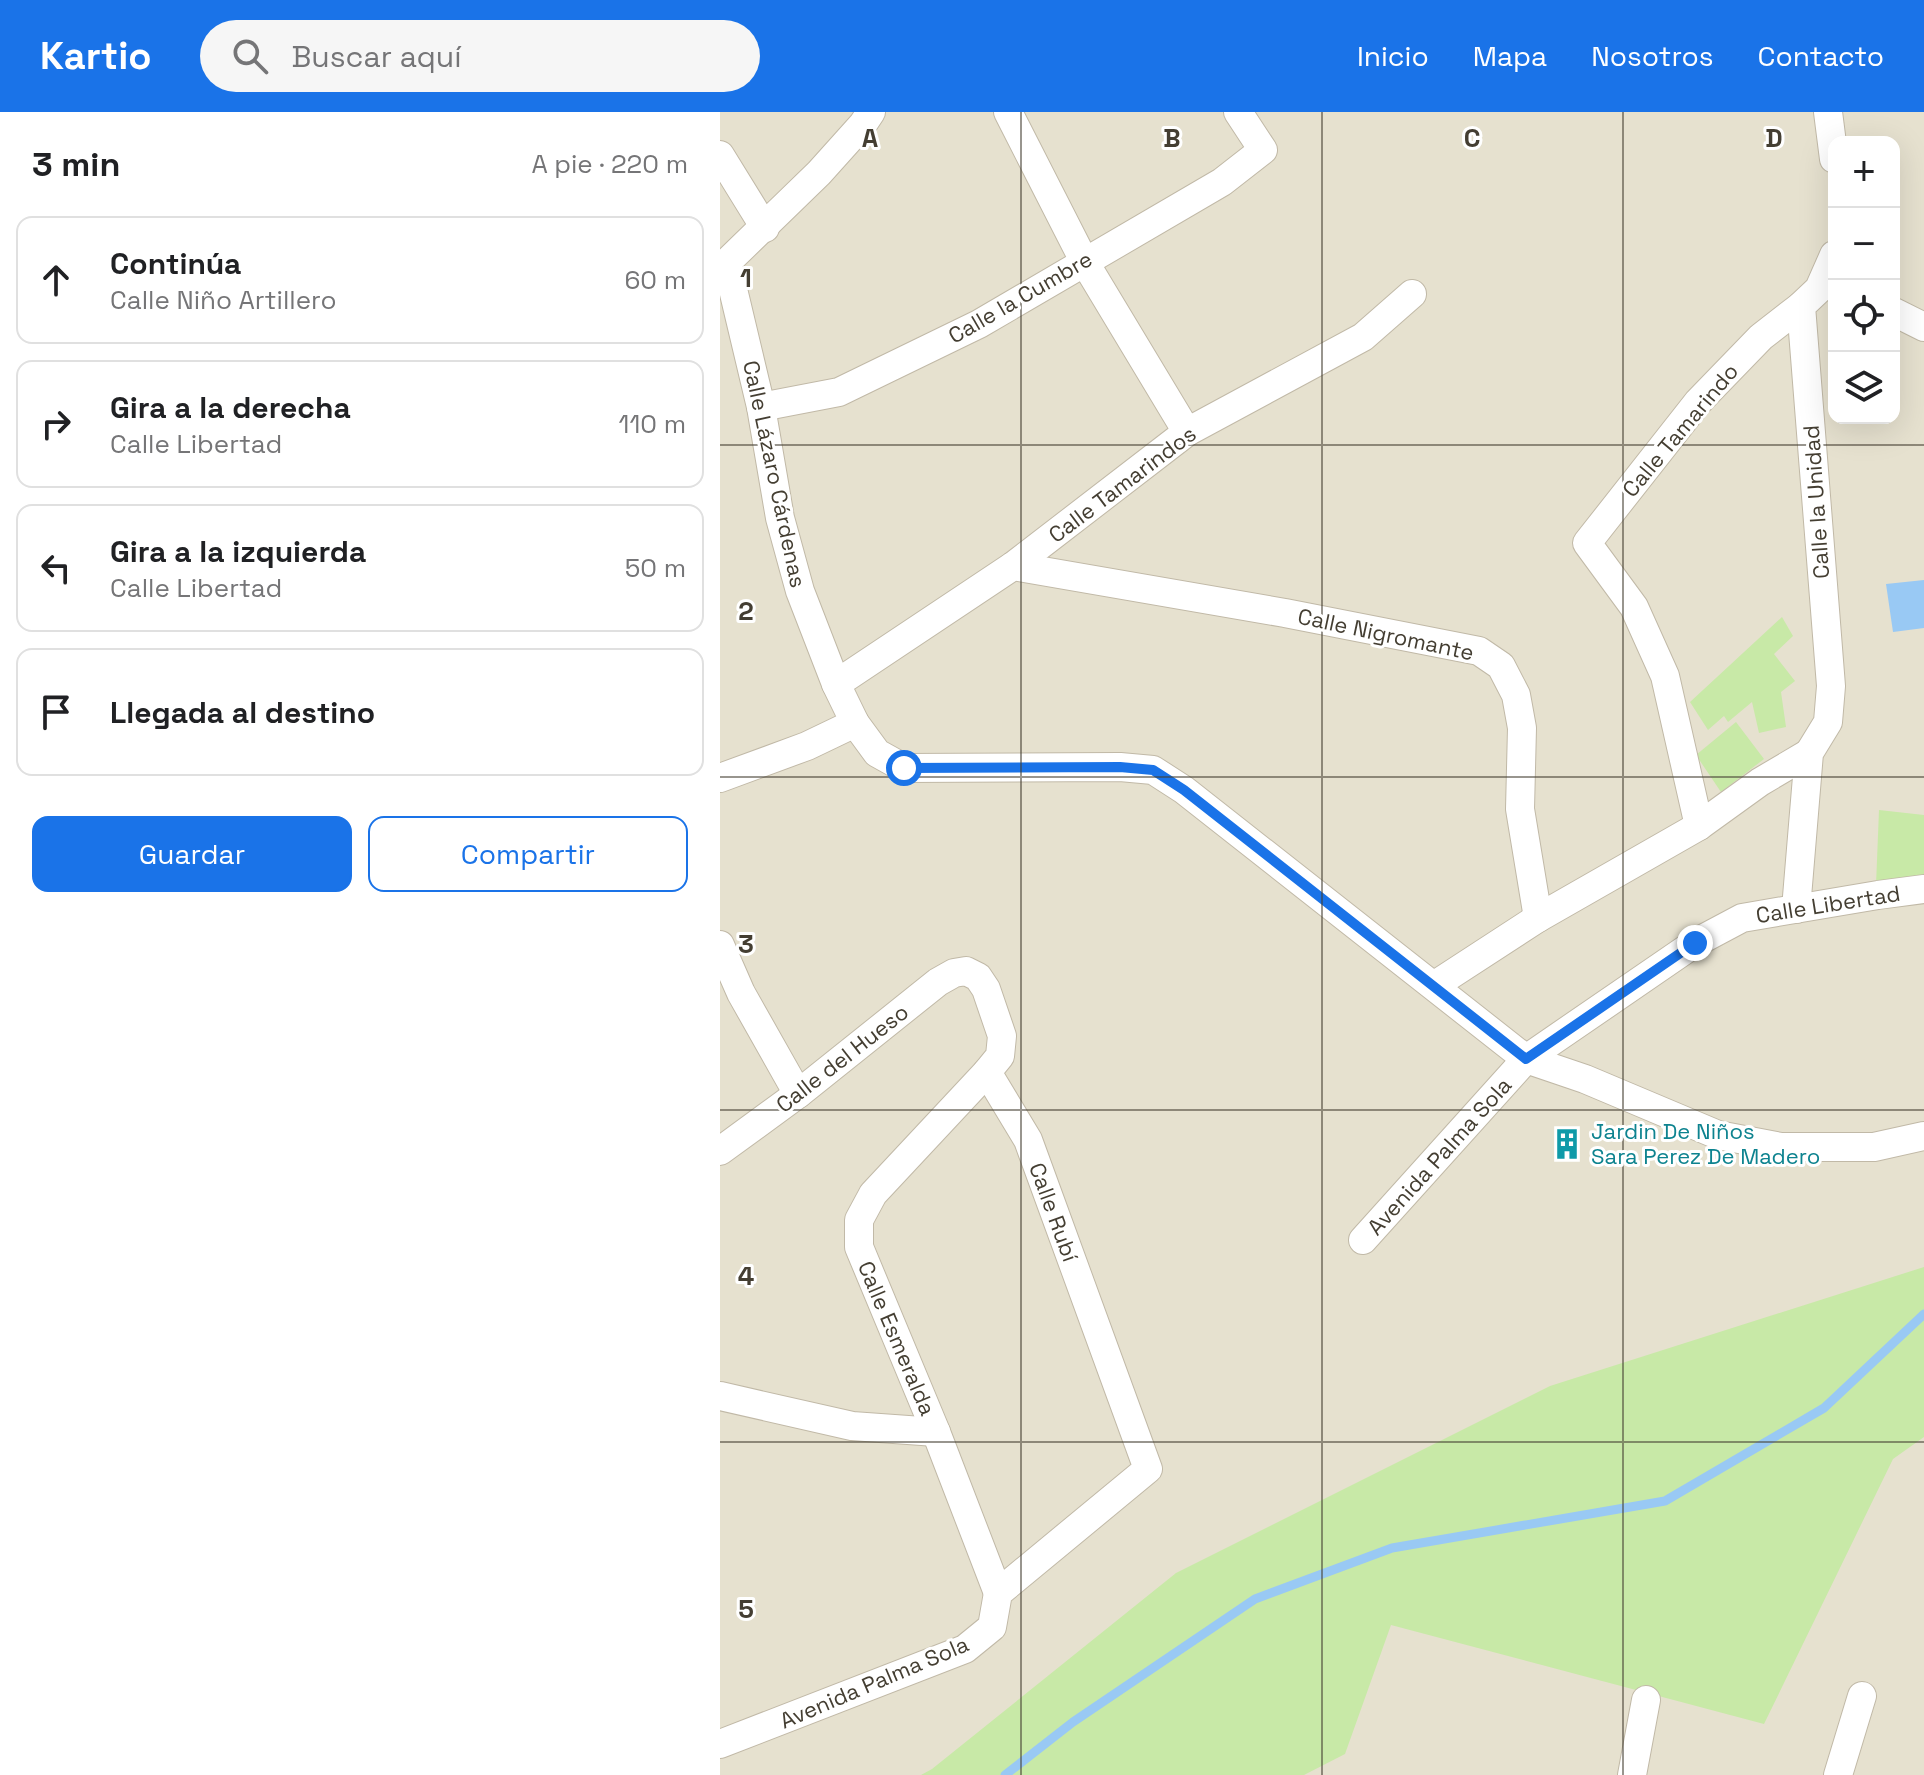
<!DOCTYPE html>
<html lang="es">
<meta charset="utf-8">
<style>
body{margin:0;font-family:"Space Grotesk",sans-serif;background:#f6f6f6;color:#202124}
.controls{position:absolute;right:24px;top:24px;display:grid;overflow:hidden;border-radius:16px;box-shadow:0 8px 32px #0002}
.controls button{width:72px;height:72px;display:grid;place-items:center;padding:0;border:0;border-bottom:2px solid #e0e0e0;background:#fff;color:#202124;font:40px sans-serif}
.stop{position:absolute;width:24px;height:24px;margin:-18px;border:6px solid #1a73e8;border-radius:50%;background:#fff}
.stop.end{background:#1a73e8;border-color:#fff;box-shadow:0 2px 8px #0008}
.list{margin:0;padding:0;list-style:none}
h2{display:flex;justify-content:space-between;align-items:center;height:104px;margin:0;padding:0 32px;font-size:34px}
h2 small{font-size:26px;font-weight:400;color:#757577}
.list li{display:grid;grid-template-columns:52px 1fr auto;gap:24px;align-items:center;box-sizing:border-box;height:128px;margin:0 16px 16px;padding:0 16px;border:2px solid #e0e0e0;border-radius:16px}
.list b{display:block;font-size:30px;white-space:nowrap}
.list p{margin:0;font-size:26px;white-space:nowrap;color:#757577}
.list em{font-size:26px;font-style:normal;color:#757577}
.actions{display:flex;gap:16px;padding:24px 32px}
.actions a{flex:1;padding:18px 0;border:2px solid #1a73e8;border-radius:16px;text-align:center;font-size:28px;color:#1a73e8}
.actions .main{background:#1a73e8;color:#fff}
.icon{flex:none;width:44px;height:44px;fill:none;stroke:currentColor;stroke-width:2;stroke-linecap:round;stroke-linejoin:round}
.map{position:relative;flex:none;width:1204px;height:1663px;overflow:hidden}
header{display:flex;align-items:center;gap:48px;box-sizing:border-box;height:112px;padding:0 40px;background:#1a73e8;color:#fff}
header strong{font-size:38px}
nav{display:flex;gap:44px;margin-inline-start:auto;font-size:28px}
.search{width:560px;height:72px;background:#f6f6f6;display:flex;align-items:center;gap:20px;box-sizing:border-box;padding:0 28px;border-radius:44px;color:#757577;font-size:30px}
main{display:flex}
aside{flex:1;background:#fff}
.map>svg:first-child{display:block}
.residential{fill:#e6e1cf;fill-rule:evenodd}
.green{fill:#c8e9a7}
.water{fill:#99c9f4}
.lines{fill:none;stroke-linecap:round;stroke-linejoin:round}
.stream{stroke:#99c9f4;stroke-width:9}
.minor-casing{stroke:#c1b9a7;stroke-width:30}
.minor{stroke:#fff;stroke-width:28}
.route{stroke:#1a73e8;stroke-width:10}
.grid{fill:none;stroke:#443e32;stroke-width:2;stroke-opacity:0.55}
.labels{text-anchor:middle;stroke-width:6;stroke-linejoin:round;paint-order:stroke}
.street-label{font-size:22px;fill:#443e32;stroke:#fff}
.culture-label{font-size:22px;fill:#0d838f;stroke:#fff;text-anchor:start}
.grid-label{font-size:26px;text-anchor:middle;font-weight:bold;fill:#443e32;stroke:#fff;stroke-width:6;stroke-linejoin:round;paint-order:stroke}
</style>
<header>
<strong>Kartio</strong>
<div class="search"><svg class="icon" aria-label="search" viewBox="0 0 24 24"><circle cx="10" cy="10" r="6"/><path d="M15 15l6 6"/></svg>Buscar aquí</div>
<nav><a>Inicio</a><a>Mapa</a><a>Nosotros</a><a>Contacto</a></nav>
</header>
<main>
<aside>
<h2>3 min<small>A pie · 220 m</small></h2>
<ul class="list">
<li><svg class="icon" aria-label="ahead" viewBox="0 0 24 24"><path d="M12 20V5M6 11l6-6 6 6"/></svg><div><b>Continúa</b><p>Calle Niño Artillero</p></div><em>60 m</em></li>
<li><svg class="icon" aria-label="right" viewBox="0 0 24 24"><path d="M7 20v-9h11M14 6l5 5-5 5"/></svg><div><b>Gira a la derecha</b><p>Calle Libertad</p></div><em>110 m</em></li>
<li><svg class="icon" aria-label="left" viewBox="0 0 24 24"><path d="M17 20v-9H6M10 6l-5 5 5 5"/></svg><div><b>Gira a la izquierda</b><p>Calle Libertad</p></div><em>50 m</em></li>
<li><svg class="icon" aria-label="arrive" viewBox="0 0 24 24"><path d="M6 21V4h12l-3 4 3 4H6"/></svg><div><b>Llegada al destino</b></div></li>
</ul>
<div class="actions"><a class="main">Guardar</a><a>Compartir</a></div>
</aside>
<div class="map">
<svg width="1204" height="1663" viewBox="0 0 1204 1663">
<rect width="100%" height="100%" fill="#f2eee2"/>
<!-- residential -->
<path class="residential" d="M0,0H1204V1663H0ZM1114,30H1174V306H1114Z"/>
<!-- green -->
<g class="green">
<polygon points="1062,505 1073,524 1054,542 1075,569 1061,580 1066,615 1039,621 1032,590 1008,610 1004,604 988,618 970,590"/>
<polygon points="1016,610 1044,647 1001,680 976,643"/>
<polygon points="1159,698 1204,703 1204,766 1156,773"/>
<polygon points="1204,1155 1204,1325 1173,1347 1044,1612 671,1513 625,1642 584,1663 201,1663 212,1657 456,1461 830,1274"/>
</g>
<!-- water -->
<polygon class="water" points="1204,468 1204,516 1173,520 1166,472"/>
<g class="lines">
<!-- stream -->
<polyline class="stream" points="285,1663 353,1610 535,1487 672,1436 945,1389 1104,1296 1204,1202"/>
<defs>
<g id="minor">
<polyline points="288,0 364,149 467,320"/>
<polyline points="1108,0 1114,47"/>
<polyline points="0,43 45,116"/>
<polyline points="7,152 41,295 60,406 80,479 116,572 135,611 157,641 184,656 400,655 433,658 464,678 806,947 865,967 998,1023 1061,1035 1154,1035 1204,1024"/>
<polyline points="0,157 99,61 143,12 151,0"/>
<polyline points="1174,200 1204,215"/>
<polyline points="41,295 119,280 259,212 502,70 543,38 518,0"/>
<polyline points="293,454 565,501 759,539 781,554 796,583 802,616 800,697 818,806"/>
<polyline points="116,572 293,454 467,320 643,225 692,182"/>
<polyline points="0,666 87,634 135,611"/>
<polyline points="979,714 945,564 914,495 867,431 978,290 1041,225 1081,194"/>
<polyline points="1076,797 1089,641 1108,610 1111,574 1081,194 1099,177 1114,143"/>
<polyline points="0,833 21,881 78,982"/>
<polyline points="715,873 818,806 979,714 1040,670 1089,641"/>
<polyline points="267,960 153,1082 139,1108 139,1135 216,1320 278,1481"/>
<polyline points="0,1039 78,982 218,870 234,861 246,859 258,865 266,877 282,924 280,944 267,960 308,1028 428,1357 278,1481 272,1515 245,1537 0,1632"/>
<polyline points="643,1128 806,947 975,831 1022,806 1158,783 1204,777"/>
<polyline points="0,1284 132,1314 216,1320"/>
<polyline points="912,1663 926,1588"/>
<polyline points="1118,1663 1142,1584"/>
</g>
</defs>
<!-- minor casing -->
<use href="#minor" class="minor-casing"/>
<!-- minor -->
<use href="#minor" class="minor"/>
</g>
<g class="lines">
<!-- route -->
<polyline class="route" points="184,656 400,655 433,658 464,678 806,947 975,831"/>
</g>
<!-- grid -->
<path class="grid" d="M301,0V1663M602,0V1663M903,0V1663M0,333H1204M0,665H1204M0,998H1204M0,1330H1204"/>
<!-- icons -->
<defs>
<symbol id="building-bare" viewBox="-9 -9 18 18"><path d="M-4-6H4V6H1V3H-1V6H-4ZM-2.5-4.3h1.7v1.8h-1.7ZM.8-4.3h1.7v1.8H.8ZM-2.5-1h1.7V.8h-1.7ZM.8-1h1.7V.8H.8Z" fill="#0f9aa8" stroke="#fff" stroke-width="2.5" paint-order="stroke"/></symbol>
</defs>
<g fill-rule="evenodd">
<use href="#building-bare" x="825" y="1010" width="44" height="44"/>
</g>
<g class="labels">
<!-- street labels -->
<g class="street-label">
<text transform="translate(300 185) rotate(-30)" y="8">Calle la Cumbre</text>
<text transform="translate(960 318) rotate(-50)" y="8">Calle Tamarindo</text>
<text transform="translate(55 362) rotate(78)" y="8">Calle Lázaro Cárdenas</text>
<text transform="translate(402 372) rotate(-37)" y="8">Calle Tamarindos</text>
<text transform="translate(1096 390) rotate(-94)" y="8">Calle la Unidad</text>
<text transform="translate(666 522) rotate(12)" y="8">Calle Nigromante</text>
<text transform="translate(1108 792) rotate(-9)" y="8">Calle Libertad</text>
<text transform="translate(122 946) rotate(-38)" y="8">Calle del Hueso</text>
<text transform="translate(719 1044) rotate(-48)" y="8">Avenida Palma Sola</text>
<text transform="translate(334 1100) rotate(70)" y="8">Calle Rubí</text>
<text transform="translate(177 1226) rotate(67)" y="8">Calle Esmeralda</text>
<text transform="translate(154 1570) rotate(-23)" y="8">Avenida Palma Sola</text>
</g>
<!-- culture labels -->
<g class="culture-label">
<text x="871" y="1027">Jardin De Niños<tspan x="871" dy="25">Sara Perez De Madero</tspan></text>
</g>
</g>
<g class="grid-label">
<text x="150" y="35">A</text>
<text x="452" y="35">B</text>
<text x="752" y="35">C</text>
<text x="1054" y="35">D</text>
<text x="26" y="175">1</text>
<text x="26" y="508">2</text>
<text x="26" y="841">3</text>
<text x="26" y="1173">4</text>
<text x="26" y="1506">5</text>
</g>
</svg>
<div class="controls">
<button>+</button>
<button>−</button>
<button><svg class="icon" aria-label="locate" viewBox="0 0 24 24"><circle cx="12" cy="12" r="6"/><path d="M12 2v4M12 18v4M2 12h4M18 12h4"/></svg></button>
<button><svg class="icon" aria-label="layers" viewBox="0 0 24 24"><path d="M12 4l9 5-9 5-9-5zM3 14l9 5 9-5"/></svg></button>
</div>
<div class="stop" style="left:184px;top:656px"></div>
<div class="stop end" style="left:975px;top:831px"></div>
</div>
</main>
